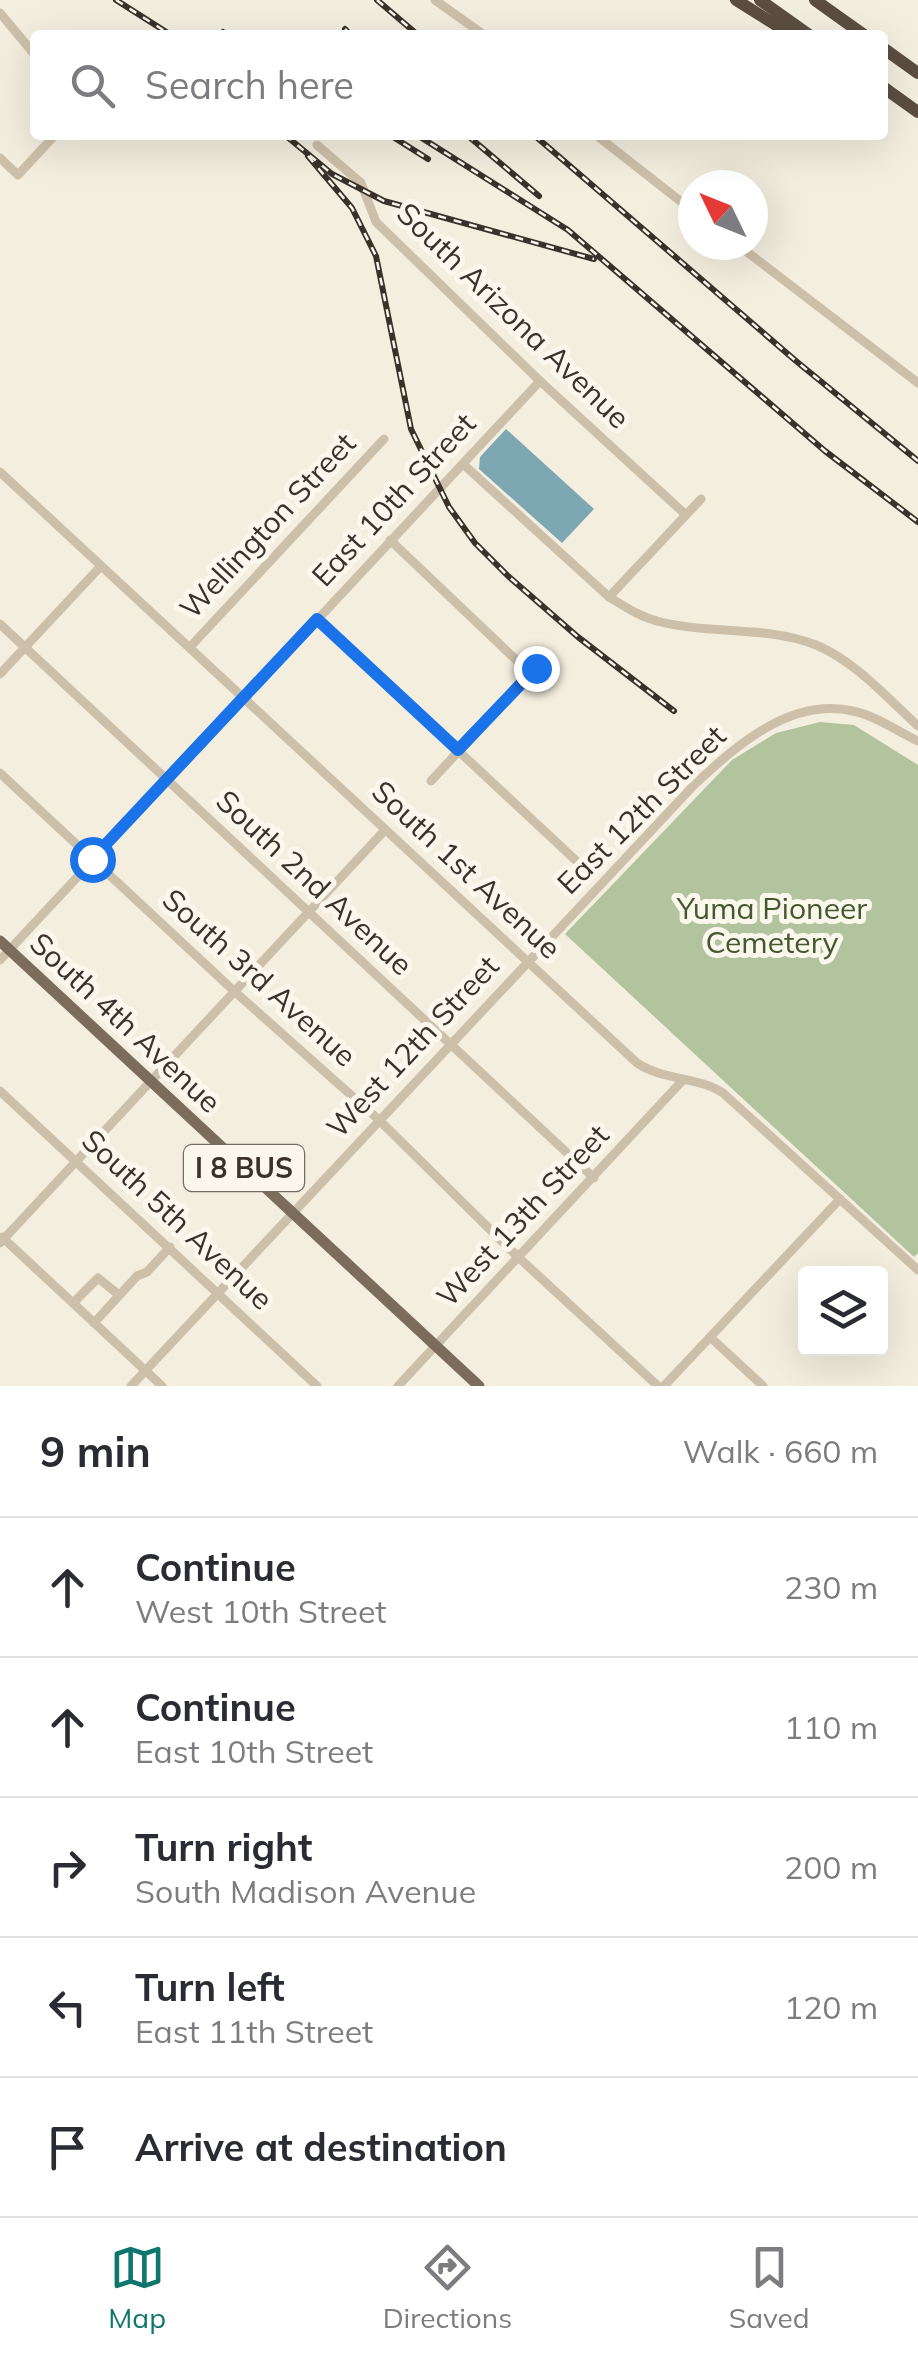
<!DOCTYPE html>
<meta charset="utf-8">
<style>
body{margin:0;font-family:Mulish,sans-serif;background:#f2f2f3;color:#2b2b33}
.controls{position:absolute;right:30px;bottom:30px;display:grid;overflow:hidden;border-radius:10px;box-shadow:0 10px 40px #0002}
.controls button{width:90px;height:90px;display:grid;place-items:center;padding:0;border:0;border-bottom:2px solid #e1e1e2;background:#fff;color:#2b2b33;font:50px sans-serif}
.compass{position:absolute;left:678px;top:170px;width:90px;height:90px;border-radius:50%;background:#fff;box-shadow:0 10px 40px #0002;rotate:313deg}
.stop{position:absolute;width:30px;height:30px;margin:-22px;border:8px solid #1a73e8;border-radius:50%;background:#fff}
.stop.end{background:#1a73e8;border-color:#fff;box-shadow:0 2px 10px #0008}
.list{margin:0;padding:0;list-style:none}
h2{display:flex;justify-content:space-between;align-items:center;height:130px;margin:0;padding:0 40px;font-size:42px}
h2 small{font-size:32px;font-weight:400;color:#7c7c81}
.list li{display:grid;grid-template-columns:65px 1fr auto;gap:30px;align-items:center;box-sizing:border-box;height:140px;padding:0 40px;border-top:2px solid #e1e1e2}
.list b{display:block;font-size:38px;white-space:nowrap}
.list p{margin:0;font-size:32px;white-space:nowrap;color:#7c7c81}
.list em{font-size:32px;font-style:normal;color:#7c7c81}
.icon{flex:none;width:55px;height:55px;fill:none;stroke:currentColor;stroke-width:2;stroke-linecap:round;stroke-linejoin:round}
.map{position:relative;flex:none;width:918px;height:1386px;overflow:hidden}
.search{position:absolute;background:#fff;box-shadow:0 10px 40px #0002;left:30px;right:30px;top:30px;height:110px;display:flex;align-items:center;gap:25px;box-sizing:border-box;padding:0 35px;border-radius:10px;color:#7c7c81;font-size:38px}
.sheet{height:830px;background:#fff}
nav{display:flex;justify-content:space-around;align-items:center;box-sizing:border-box;height:140px;border-top:2px solid #e1e1e2;background:#fff;font-size:28px;color:#7c7c81}
nav a{display:grid;justify-items:center;gap:5px}
nav .on{color:#0f766e}
.map>svg:first-child{display:block}
.green{fill:#b1c49e}
.water{fill:#7da7b2}
.lines{fill:none;stroke-linecap:round;stroke-linejoin:round}
.minor{stroke:#cdc0aa;stroke-width:9}
.major{stroke:#7c6c5b;stroke-width:11}
.highway{stroke:#5b4e41;stroke-width:12}
.rail-casing{stroke:#3a322a;stroke-width:6}
.rail{stroke:#fbf7ec;stroke-width:2.5;stroke-dasharray:8;stroke-linecap:butt}
.route{stroke:#1a73e8;stroke-width:12}
.labels{text-anchor:middle;stroke-width:10;stroke-linejoin:round;paint-order:stroke}
.shield{fill:#fbf7ec;stroke:#746d64;stroke-width:2.5}
.shield-label{font-size:28px;font-weight:bold;fill:#3a322a}
.street-label{font-size:30px;fill:#3a322a;stroke:#fbf7ec}
.park-label{font-size:30px;fill:#41592d;stroke:#fbf7ec}
</style>
<div class="map">
<svg width="918" height="1386" viewBox="0 0 918 1386">
<rect width="100%" height="100%" fill="#f4eedf"/>
<!-- green -->
<polygon class="green" points="820,722 854,725 918,765 918,1253 914,1257 565,934 732,760 776,733"/>
<!-- water -->
<polygon class="water" points="506,429 594,509 562,543 479,469 480,457"/>
<g class="lines">
<!-- minor -->
<g class="minor">
<polyline points="435,0 484,35"/>
<polyline points="0,13 35,55"/>
<polyline points="596,135 693,211"/>
<polyline points="317,145 361,183 376,222 540,381 686,515"/>
<polyline points="0,158 18,175 55,135"/>
<polyline points="738,245 918,383"/>
<path d="M463,464L609,597C624,606 640,617 657,621C709,635 765,625 816,645C855,661 887,698 918,726"/>
<path d="M0,472L637,1063C664,1081 697,1076 723,1093L918,1270"/>
<polyline points="390,540 531,674"/>
<polyline points="609,597 701,499"/>
<polyline points="317,619 584,868"/>
<polyline points="0,624 594,1178"/>
<polyline points="190,647 384,439"/>
<polyline points="0,674 101,566"/>
<polyline points="0,773 234,991 379,1120 517,1256 658,1386"/>
<polyline points="431,781 536,668"/>
<polyline points="0,960 540,381"/>
<polyline points="0,1091 317,1386"/>
<polyline points="2,1237 162,1386"/>
<polyline points="0,1243 385,830"/>
<polyline points="73,1303 98,1278 119,1295"/>
<polyline points="94,1323 137,1276 147,1272 170,1247"/>
<polyline points="710,1337 763,1386"/>
<path d="M131,1386L694,785C736,746 790,697 853,711C876,716 897,731 918,741"/>
<polyline points="398,1386 683,1080"/>
<polyline points="664,1386 840,1199"/>
</g>
<!-- major -->
<polyline class="major" points="0,941 479,1386"/>
<!-- highway -->
<g class="highway">
<polyline points="736,0 792,35"/>
<polyline points="760,0 809,35"/>
<polyline points="815,0 864,35"/>
<polyline points="883,48 918,73"/>
<polyline points="883,87 918,112"/>
</g>
<defs>
<g id="rail">
<polyline points="116,0 171,35"/>
<polyline points="377,0 418,35"/>
<polyline points="345,29 351,35"/>
<polyline points="223,32 228,35"/>
<polyline points="285,135 332,174 384,201 594,259"/>
<polyline points="390,135 428,159"/>
<polyline points="417,135 568,230 825,451 918,522"/>
<polyline points="467,135 539,196"/>
<polyline points="534,135 796,361 918,461"/>
<polyline points="308,156 352,208 376,256 411,429 449,507 475,543 508,576 578,637 674,711"/>
</g>
</defs>
<!-- rail casing -->
<use href="#rail" class="rail-casing"/>
<!-- rail -->
<use href="#rail" class="rail"/>
</g>
<g class="lines">
<!-- route -->
<polyline class="route" points="92,859 317,619 458,750 536,668"/>
</g>
<g class="labels">
<!-- shield labels -->
<rect class="shield" x="184" y="1145" width="120" height="46" rx="8"/>
<g class="shield-label">
<text x="244" y="1178">I 8 BUS</text>
</g>
<!-- street labels -->
<g class="street-label">
<text transform="translate(513 316) rotate(44)" y="10">South Arizona Avenue</text>
<text transform="translate(394 500) rotate(-47)" y="10">East 10th Street</text>
<text transform="translate(268 526) rotate(-47)" y="10">Wellington Street</text>
<text transform="translate(642 810) rotate(-45)" y="10">East 12th Street</text>
<text transform="translate(466 870) rotate(43)" y="10">South 1st Avenue</text>
<text transform="translate(314 883) rotate(43)" y="10">South 2nd Avenue</text>
<text transform="translate(259 978) rotate(42)" y="10">South 3rd Avenue</text>
<text transform="translate(125 1023) rotate(43)" y="10">South 4th Avenue</text>
<text transform="translate(413 1047) rotate(-47)" y="10">West 12th Street</text>
<text transform="translate(523 1216) rotate(-47)" y="10">West 13th Street</text>
<text transform="translate(177 1220) rotate(43)" y="10">South 5th Avenue</text>
</g>
<!-- park labels -->
<g class="park-label">
<text x="772" y="919">Yuma Pioneer<tspan x="772" dy="34">Cemetery</tspan></text>
</g>
</g>
</svg>
<div class="controls">
<button><svg class="icon" aria-label="layers" viewBox="0 0 24 24"><path d="M12 4l9 5-9 5-9-5zM3 14l9 5 9-5"/></svg></button>
</div>
<svg class="compass" viewBox="-18 -18 36 36"><path d="M0-13l5 13h-10z" fill="#e53935"/><path d="M0 13l5-13h-10z" fill="#7c7c81"/></svg>
<div class="stop" style="left:92px;top:859px"></div>
<div class="stop end" style="left:536px;top:668px"></div>
<div class="search"><svg class="icon" aria-label="search" viewBox="0 0 24 24"><circle cx="10" cy="10" r="6"/><path d="M15 15l6 6"/></svg>Search here</div>
</div>
<section class="sheet">
<h2>9 min<small>Walk · 660 m</small></h2>
<ul class="list">
<li><svg class="icon" aria-label="ahead" viewBox="0 0 24 24"><path d="M12 20V5M6 11l6-6 6 6"/></svg><div><b>Continue</b><p>West 10th Street</p></div><em>230 m</em></li>
<li><svg class="icon" aria-label="ahead" viewBox="0 0 24 24"><path d="M12 20V5M6 11l6-6 6 6"/></svg><div><b>Continue</b><p>East 10th Street</p></div><em>110 m</em></li>
<li><svg class="icon" aria-label="right" viewBox="0 0 24 24"><path d="M7 20v-9h11M14 6l5 5-5 5"/></svg><div><b>Turn right</b><p>South Madison Avenue</p></div><em>200 m</em></li>
<li><svg class="icon" aria-label="left" viewBox="0 0 24 24"><path d="M17 20v-9H6M10 6l-5 5 5 5"/></svg><div><b>Turn left</b><p>East 11th Street</p></div><em>120 m</em></li>
<li><svg class="icon" aria-label="arrive" viewBox="0 0 24 24"><path d="M6 21V4h12l-3 4 3 4H6"/></svg><div><b>Arrive at destination</b></div></li>
</ul>
</section>
<nav>
<a class="on"><svg class="icon" aria-label="map" viewBox="0 0 24 24"><path d="M3 6l6-2 6 2 6-2v14l-6 2-6-2-6 2zM9 4v14M15 6v14"/></svg>Map</a>
<a><svg class="icon" aria-label="directions" viewBox="0 0 24 24"><path d="M12 3l9 9-9 9-9-9zM9 14v-3h6M13 9l2 2-2 2"/></svg>Directions</a>
<a><svg class="icon" aria-label="saved" viewBox="0 0 24 24"><path d="M7 4h10v16l-5-4-5 4z"/></svg>Saved</a>
</nav>
